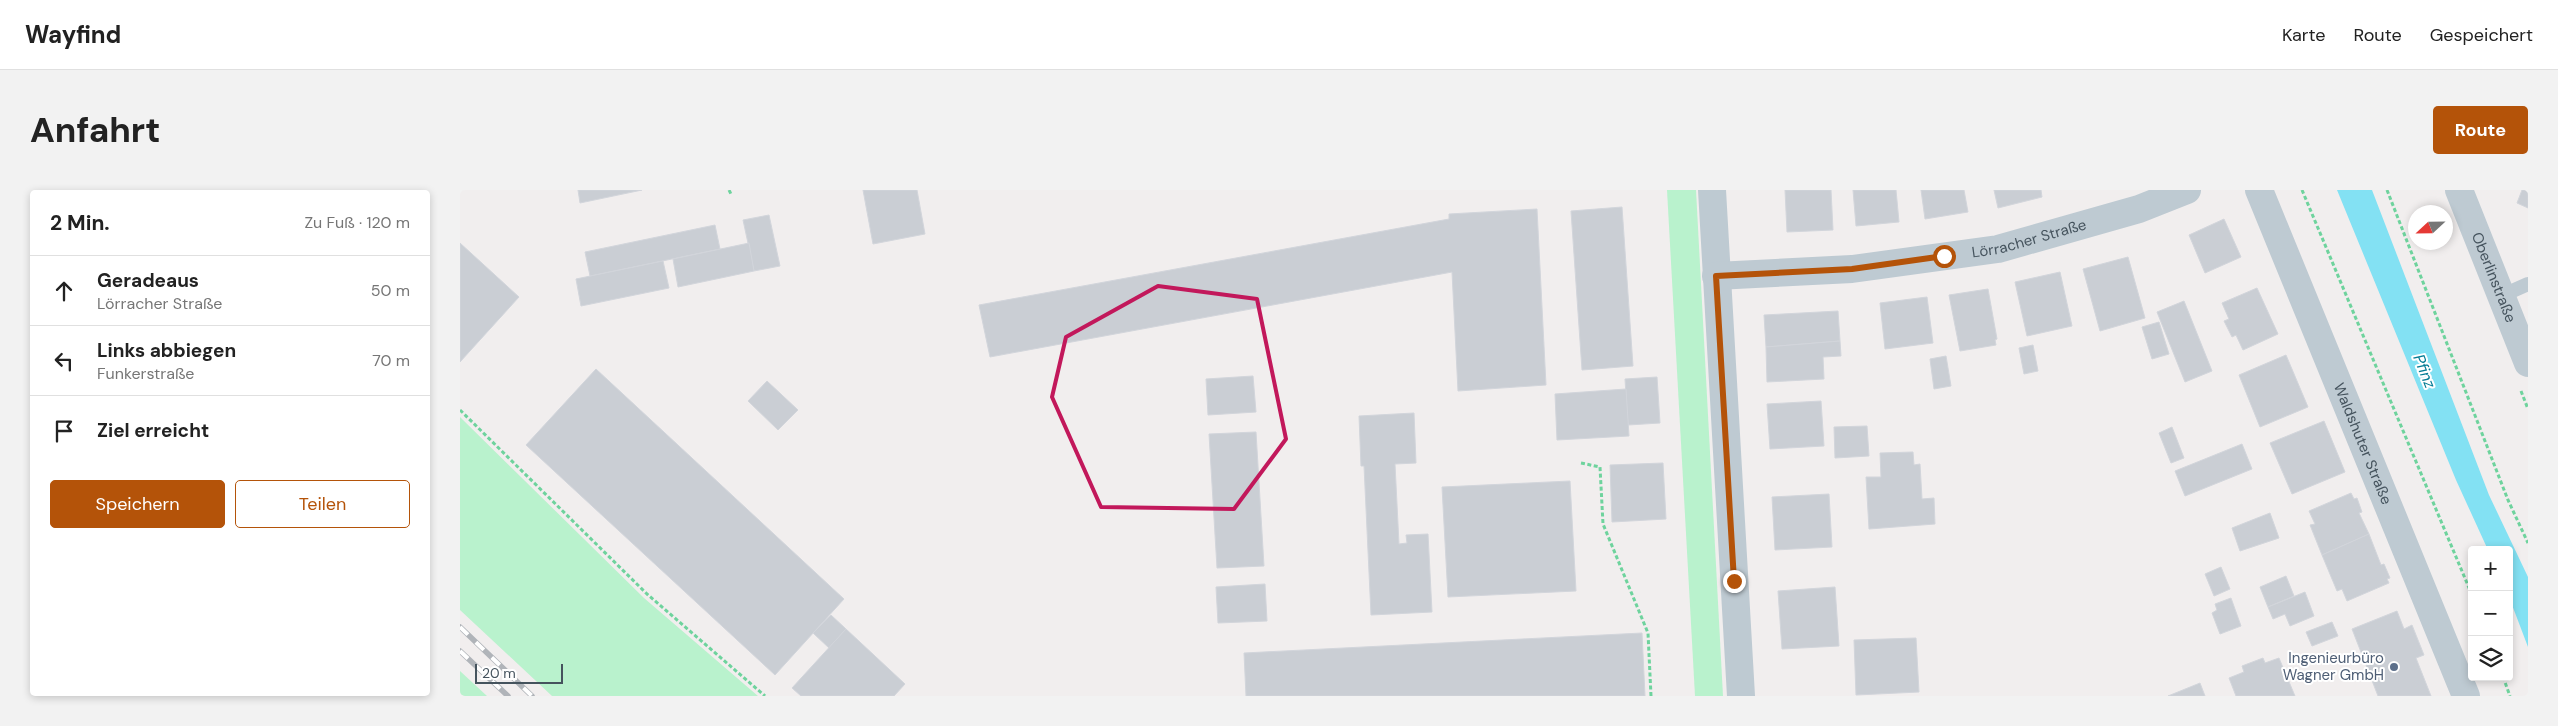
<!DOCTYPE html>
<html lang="de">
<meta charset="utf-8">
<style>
body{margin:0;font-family:"DM Sans",sans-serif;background:#f2f2f2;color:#222}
.controls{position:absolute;right:15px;bottom:15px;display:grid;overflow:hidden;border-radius:5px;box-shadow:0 2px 8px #0003}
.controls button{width:45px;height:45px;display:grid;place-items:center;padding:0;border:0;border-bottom:1px solid #e0e0e0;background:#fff;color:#222;font:25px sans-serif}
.compass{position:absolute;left:1948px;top:15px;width:45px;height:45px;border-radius:50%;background:#fff;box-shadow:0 2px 8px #0003;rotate:248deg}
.scale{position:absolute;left:15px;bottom:12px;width:88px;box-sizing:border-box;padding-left:5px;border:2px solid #45535d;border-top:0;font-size:14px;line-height:18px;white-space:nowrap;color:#45535d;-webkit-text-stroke:4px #fff;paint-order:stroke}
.stop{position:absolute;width:15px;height:15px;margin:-11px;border:4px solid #b45309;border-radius:50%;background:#fff}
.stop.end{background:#b45309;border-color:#fff;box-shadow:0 1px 5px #0008}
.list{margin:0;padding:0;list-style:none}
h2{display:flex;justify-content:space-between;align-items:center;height:65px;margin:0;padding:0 20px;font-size:21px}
h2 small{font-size:16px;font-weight:400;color:#767676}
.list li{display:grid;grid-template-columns:32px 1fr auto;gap:15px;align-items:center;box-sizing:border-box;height:70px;padding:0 20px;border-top:1px solid #e0e0e0}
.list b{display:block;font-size:19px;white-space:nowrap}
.list p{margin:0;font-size:16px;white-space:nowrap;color:#767676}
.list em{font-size:16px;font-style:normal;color:#767676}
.actions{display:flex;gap:10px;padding:15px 20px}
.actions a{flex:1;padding:11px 0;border:1px solid #b45309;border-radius:5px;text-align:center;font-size:18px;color:#b45309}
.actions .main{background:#b45309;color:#fff}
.icon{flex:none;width:28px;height:28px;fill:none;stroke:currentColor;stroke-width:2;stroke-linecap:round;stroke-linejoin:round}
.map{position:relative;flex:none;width:2068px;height:506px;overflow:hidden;border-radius:5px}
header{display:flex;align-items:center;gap:30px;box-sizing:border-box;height:70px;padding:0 25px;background:#fff;border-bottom:1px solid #e0e0e0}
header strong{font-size:24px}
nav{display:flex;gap:28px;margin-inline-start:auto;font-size:18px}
.intro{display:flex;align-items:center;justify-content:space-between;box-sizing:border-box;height:120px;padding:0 30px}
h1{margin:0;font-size:35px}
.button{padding:12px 22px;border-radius:5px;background:#b45309;color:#fff;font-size:18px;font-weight:700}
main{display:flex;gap:30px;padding:0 30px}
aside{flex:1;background:#fff;border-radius:5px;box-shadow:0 2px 8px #0003}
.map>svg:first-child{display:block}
.green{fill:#b9f2cd}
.water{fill:#83e1f3}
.building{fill:#caced4;stroke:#d2d5db}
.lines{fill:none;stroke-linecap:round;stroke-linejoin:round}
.path{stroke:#6ed39d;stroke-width:3;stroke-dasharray:4 2.5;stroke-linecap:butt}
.service{stroke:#becad2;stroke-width:14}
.minor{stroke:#becad2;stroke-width:28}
.rail-casing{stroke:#b0b4b9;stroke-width:5.5}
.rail{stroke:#fff;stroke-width:4;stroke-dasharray:11;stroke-linecap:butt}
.route{stroke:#b45309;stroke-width:6}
.marked{fill:none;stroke:#c2185b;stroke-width:4;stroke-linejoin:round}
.service-dot{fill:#5c6f8a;stroke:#fff;stroke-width:2}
.labels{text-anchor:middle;stroke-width:4;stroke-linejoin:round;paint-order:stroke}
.street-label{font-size:15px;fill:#45535d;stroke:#fff}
.service-label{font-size:15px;fill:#4e5e75;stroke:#fff;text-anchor:end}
.water-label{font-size:16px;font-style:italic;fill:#047c94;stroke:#fff}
</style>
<header>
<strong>Wayfind</strong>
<nav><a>Karte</a><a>Route</a><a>Gespeichert</a></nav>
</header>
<div class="intro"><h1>Anfahrt</h1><a class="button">Route</a></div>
<main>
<aside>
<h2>2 Min.<small>Zu Fuß · 120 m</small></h2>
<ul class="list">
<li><svg class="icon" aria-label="ahead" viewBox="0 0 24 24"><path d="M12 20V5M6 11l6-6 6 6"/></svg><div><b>Geradeaus</b><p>Lörracher Straße</p></div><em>50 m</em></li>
<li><svg class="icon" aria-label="left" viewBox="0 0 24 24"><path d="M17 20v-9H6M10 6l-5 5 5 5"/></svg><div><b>Links abbiegen</b><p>Funkerstraße</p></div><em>70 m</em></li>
<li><svg class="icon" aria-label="arrive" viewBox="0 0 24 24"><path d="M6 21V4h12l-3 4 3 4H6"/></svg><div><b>Ziel erreicht</b></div></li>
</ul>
<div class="actions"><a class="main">Speichern</a><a>Teilen</a></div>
</aside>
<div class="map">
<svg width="2068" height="506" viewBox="0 0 2068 506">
<rect width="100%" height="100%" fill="#f1eeee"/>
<!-- green -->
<g class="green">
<polygon points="1207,0 1236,0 1263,506 1235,506"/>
<polygon points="0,227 184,408 298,506 92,506 0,420"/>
<polygon points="0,481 27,506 0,506"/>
</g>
<!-- water -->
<polygon class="water" points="1877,0 1912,0 2029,305 2068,387 2068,457 2049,407 2049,360 2028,360 1996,290"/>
<!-- building -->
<g class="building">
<polygon points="118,0 182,0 120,13"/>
<polygon points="403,0 457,0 465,44 413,54"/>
<polygon points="1325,0 1371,0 1373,40 1327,42"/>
<polygon points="1393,0 1436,0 1439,32 1396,36"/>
<polygon points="1461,0 1504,0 1508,22 1465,29"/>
<polygon points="1534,0 1581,0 1582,7 1538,18"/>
<polygon points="2062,0 2068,0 2068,18 2057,13"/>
<polygon points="1162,17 1173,176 1122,180 1111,21"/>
<polygon points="1077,19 1086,195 998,201 992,82 530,167 519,115 989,29 989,24"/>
<polygon points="309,25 320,76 294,81 283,30"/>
<polygon points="1764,29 1781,67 1745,83 1729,45"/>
<polygon points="255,35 260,59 130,86 125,62"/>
<polygon points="0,53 59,107 0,172"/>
<polygon points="289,53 294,81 218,97 213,69"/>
<polygon points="1668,67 1685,128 1640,141 1623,79"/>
<polygon points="203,71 209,98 121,116 116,89"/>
<polygon points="1600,82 1612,136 1567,146 1555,92"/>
<polygon points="1797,98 1818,144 1783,160 1776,145 1772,147 1764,131 1769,129 1762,113"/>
<polygon points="1528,99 1537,149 1535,150 1536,155 1500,161 1489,105"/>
<polygon points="1467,107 1473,153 1425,159 1420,113"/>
<polygon points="1724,111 1752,181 1725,192 1697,122"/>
<polygon points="1378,121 1380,151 1306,157 1304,125"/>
<polygon points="1699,132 1709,164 1692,169 1682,137"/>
<polygon points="1380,151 1381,166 1363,167 1364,189 1307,192 1306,157"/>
<polygon points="1573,155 1578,181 1564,184 1559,158"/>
<polygon points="1826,165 1848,217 1800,237 1779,185"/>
<polygon points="1486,166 1491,196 1474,199 1470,169"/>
<polygon points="136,179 384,409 315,485 66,255"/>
<polygon points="793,186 796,222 748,225 746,189"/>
<polygon points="1197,187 1200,233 1168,235 1165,189"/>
<polygon points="307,191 338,220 318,240 288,211"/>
<polygon points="1166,199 1169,246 1097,250 1095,204"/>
<polygon points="1361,211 1364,256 1310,259 1307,214"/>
<polygon points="954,223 956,273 935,274 939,354 947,353 946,345 968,344 972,422 911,425 904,276 901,276 899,226"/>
<polygon points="1864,231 1885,282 1832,304 1810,253"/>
<polygon points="1407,236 1409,266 1375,268 1374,237"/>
<polygon points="1712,237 1724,268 1711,273 1699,243"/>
<polygon points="796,242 804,376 757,378 749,244"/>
<polygon points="1782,254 1792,279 1725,306 1715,281"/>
<polygon points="1453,262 1454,275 1460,274 1462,309 1474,308 1475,334 1409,339 1406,287 1421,287 1420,263"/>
<polygon points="1203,273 1206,329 1152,332 1150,275"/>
<polygon points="1110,291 1116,401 988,407 982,297"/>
<polygon points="1891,303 1894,309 1897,308 1902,322 1899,323 1909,344 1862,365 1850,335 1855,334 1849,321"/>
<polygon points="1369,304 1372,357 1315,360 1312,307"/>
<polygon points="1810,323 1819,348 1780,361 1772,338"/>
<polygon points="1909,344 1921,375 1924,374 1930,388 1927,389 1929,393 1887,411 1882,399 1877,401 1862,365"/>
<polygon points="1761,377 1770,399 1754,406 1745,384"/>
<polygon points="1826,386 1834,406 1808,417 1800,397"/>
<polygon points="805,394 807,431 758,433 756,397"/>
<polygon points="1375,397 1379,456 1322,459 1318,401"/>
<polygon points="1845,402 1854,426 1830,436 1825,424 1813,429 1808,417"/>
<polygon points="1771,408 1781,436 1760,444 1752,423 1757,420 1755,414"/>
<polygon points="1937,421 1944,439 1952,435 1964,465 1956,468 1971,506 1918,506 1892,439"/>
<polygon points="371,425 386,439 369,458 353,443"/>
<polygon points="1872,432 1878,446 1852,456 1846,442"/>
<polygon points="386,439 445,494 434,506 341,506 332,498"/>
<polygon points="1182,443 1185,506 786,506 784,463"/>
<polygon points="1456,448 1459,502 1396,505 1394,450"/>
<polygon points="1803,468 1805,473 1819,468 1835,506 1776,506 1769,488 1784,482 1782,476"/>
<polygon points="1740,493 1745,506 1708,506"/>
</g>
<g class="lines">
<!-- path -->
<g class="path">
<polyline points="269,0 271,4"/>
<polyline points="1842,0 2012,405"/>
<polyline points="1927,0 2048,310 2068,353"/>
<polyline points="2061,201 2068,219"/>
<polyline points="0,220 187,404 305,506"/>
<polyline points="1121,273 1140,277 1143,334 1188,443 1191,506"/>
<polyline points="2043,487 2050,506"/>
</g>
<!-- service -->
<polyline class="service" points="2041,106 2068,94"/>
<!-- minor -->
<g class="minor">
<polyline points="1252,0 1281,506"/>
<path id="s1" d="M1799,0L2006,506"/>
<path id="s2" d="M1999,0L2068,173"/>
<path id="s3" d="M1256,86L1392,79L1538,59L1679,19L1727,0"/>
</g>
<defs>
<g id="rail">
<polyline points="0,437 72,506"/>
<polyline points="0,461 48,506"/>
</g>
</defs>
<!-- rail casing -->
<use href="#rail" class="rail-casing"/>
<!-- rail -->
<use href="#rail" class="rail"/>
</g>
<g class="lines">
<!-- route -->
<polyline class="route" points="1274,391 1256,86 1392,79 1484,66"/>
</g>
<!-- marked area -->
<path class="marked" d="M698,96L797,109L826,249L774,319L641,317L592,207L606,147Z"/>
<!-- markers -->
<circle class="service-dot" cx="1934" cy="477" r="5"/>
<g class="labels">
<!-- street labels -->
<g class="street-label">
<text dy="5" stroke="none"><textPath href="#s3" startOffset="316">Lörracher Straße</textPath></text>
<text dy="5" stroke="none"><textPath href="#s2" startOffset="94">Oberlinstraße</textPath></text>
<text dy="5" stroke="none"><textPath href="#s1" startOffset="274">Waldshuter Straße</textPath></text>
</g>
<!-- service labels -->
<g class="service-label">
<text x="1924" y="473">Ingenieurbüro<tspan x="1924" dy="17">Wagner GmbH</tspan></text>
</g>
<!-- water labels -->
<g class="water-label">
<text transform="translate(1965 181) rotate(68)" y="6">Pfinz</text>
</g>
</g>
</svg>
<div class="controls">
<button>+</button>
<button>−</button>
<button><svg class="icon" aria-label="layers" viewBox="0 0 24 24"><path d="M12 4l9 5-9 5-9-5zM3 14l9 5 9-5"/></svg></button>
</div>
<svg class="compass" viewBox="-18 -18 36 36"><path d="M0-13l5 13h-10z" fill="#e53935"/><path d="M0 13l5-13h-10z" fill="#767676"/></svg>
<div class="scale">20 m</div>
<div class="stop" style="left:1484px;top:66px"></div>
<div class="stop end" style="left:1274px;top:391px"></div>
</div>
</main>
